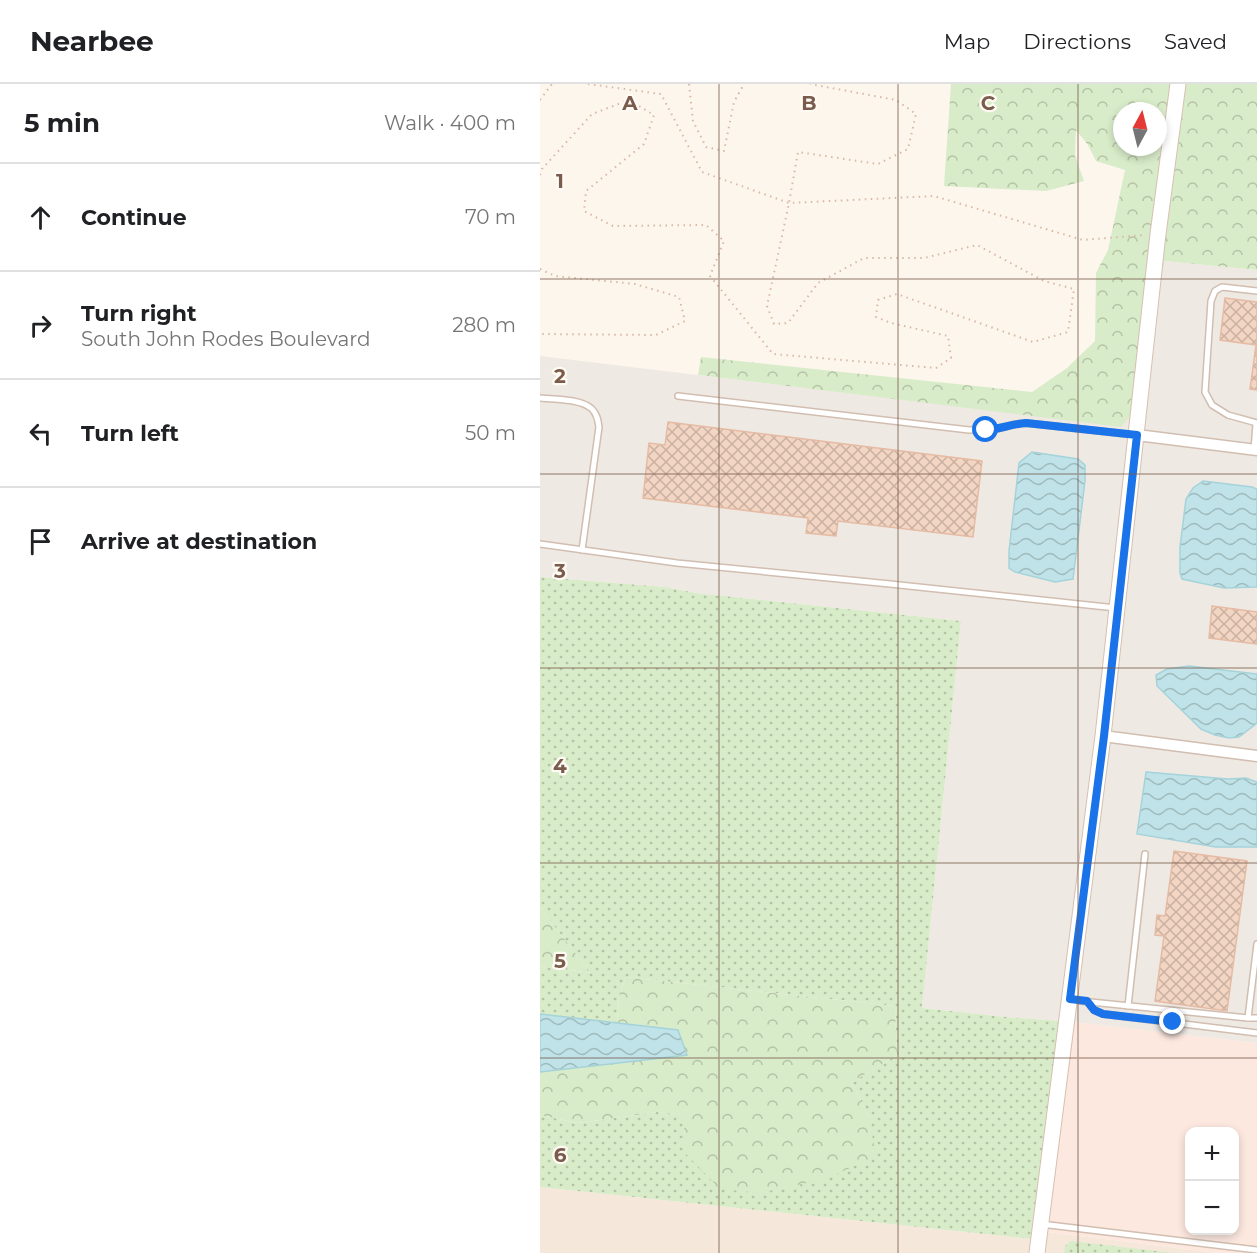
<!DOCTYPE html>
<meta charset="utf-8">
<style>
body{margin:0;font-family:Montserrat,sans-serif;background:#f6f6f6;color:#202124}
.controls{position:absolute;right:18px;bottom:18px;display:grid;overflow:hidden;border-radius:12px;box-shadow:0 3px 9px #0003}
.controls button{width:54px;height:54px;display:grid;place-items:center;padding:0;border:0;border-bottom:2px solid #e0e0e0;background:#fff;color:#202124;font:30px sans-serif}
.compass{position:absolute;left:573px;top:18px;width:54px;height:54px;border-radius:50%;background:#fff;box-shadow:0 3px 9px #0003;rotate:7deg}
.stop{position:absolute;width:18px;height:18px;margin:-14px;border:4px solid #1a73e8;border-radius:50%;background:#fff}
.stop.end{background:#1a73e8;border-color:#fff;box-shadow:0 2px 6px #0008}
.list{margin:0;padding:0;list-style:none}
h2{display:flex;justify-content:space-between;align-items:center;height:78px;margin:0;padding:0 24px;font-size:26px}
h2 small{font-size:20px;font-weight:400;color:#757577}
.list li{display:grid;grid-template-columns:39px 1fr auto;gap:18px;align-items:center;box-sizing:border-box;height:108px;padding:0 24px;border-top:2px solid #e0e0e0}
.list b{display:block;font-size:22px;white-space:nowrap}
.list p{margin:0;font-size:20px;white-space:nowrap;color:#757577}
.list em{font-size:20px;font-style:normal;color:#757577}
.icon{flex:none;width:33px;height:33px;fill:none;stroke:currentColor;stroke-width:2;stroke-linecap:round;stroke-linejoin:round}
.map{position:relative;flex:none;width:717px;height:1169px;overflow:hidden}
header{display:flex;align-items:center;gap:36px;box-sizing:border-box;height:84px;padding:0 30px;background:#fff;border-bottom:2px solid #e0e0e0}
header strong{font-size:28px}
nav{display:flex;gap:33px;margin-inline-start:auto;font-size:21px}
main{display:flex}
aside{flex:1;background:#fff}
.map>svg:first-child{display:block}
.residential{fill:#f5e8da}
.commercial{fill:#fde8e0;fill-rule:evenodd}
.industrial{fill:#efe9e4;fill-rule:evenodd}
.grass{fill:url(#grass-dots)}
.forest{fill:url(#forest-crowns);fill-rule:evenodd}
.water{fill:url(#water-waves);stroke:#a5d3da;stroke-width:1.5}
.building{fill:url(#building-cross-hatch);stroke:#e6bba3;stroke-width:1.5}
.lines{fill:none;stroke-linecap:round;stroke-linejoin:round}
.service-casing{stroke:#d1beb0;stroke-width:8}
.minor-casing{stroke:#d1beb0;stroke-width:13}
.secondary-casing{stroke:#d6c0b0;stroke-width:17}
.path{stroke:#d9b8a5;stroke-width:2;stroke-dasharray:1.5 4.5;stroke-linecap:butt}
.service{stroke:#fff;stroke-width:5}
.minor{stroke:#fff;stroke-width:10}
.secondary{stroke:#fff;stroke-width:15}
.route{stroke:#1a73e8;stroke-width:8}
.grid{fill:none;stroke:#7a5c4d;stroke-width:1.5;stroke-opacity:0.55}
.grid-label{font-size:20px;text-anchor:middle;font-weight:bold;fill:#7a5c4d;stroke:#fffaf3;stroke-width:4.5;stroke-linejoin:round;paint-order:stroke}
</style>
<header>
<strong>Nearbee</strong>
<nav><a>Map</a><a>Directions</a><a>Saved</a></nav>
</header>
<main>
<aside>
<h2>5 min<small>Walk · 400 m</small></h2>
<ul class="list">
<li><svg class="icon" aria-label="ahead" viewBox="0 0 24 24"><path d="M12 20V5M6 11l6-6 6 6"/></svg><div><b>Continue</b></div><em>70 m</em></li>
<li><svg class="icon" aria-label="right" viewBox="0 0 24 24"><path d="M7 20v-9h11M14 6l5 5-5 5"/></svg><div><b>Turn right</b><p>South John Rodes Boulevard</p></div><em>280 m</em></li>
<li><svg class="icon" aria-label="left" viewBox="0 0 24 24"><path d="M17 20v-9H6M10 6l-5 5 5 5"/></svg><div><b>Turn left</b></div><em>50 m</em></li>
<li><svg class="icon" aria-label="arrive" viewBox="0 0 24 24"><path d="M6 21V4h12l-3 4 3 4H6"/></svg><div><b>Arrive at destination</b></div></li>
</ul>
</aside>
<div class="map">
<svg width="717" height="1169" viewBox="0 0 717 1169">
<defs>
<pattern id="grass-dots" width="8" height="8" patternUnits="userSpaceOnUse" patternTransform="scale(1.5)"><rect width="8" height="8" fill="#d8ecc9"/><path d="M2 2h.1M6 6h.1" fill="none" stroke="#b4c2a5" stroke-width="1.8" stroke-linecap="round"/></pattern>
<pattern id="forest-crowns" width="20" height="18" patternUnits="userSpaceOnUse" patternTransform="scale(1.5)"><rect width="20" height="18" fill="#d8ecc9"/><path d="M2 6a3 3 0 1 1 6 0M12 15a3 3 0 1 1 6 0" fill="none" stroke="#b4c2a5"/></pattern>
<pattern id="water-waves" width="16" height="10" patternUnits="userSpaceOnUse" patternTransform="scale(1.5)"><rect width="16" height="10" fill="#bfe3e8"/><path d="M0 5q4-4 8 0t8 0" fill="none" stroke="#a0bbbe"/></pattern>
<pattern id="building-cross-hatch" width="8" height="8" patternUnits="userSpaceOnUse" patternTransform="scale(1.5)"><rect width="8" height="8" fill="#f3d5c3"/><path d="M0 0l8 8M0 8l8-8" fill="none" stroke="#cab0a1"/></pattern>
</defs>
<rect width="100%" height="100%" fill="#fdf6ec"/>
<!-- residential -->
<g class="residential">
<polygon points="0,1103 492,1155 490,1169 0,1169"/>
<polygon points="507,1148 677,1169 504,1169"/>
</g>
<!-- commercial -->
<path class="commercial" d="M534,938L717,959V1169H677L507,1148ZM650,1048H694V1146H650Z"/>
<!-- industrial -->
<g class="industrial">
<polygon points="624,177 717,186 717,405 711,403 640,463 640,489 642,495 684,504 717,503 717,590 649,582 616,591 618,602 661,645 712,643 717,639 717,698 706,694 688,695 598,749 676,763 717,763 717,959 534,938 622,182"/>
<path d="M0,272L581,342L592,330L557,651L520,937L466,933L382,924L421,537L156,509L125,503L0,493ZM479,379L545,397L533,494L469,484V467Z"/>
</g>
<!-- grass -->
<g class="grass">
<polygon points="0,493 125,503 156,509 421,537 382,924 466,933 520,937 492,1155 0,1103 0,1031 38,1039 117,1028 146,1031 329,1034 312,998 357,971 355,922 86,893 79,912 77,939 0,930 0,882 51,889 0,824"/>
<polygon points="531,1157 633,1169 524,1169 525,1162"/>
</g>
<!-- forest -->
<g class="forest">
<path d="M411,0H631L592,330L581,343L158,291L161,273L492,308L527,284L555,257L556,189L568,166L585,86L556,77L548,61L536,46L535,72L544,97L506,107L404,102ZM582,27H618V63H582Z"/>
<polygon points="646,0 717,0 717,186 624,177 623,183 622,182"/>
<polygon points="0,824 51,889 0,882"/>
<polygon points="86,893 355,922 357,971 312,998 329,1034 336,1072 286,1095 220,1109 180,1105 143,1067 145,1031 117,1028 38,1039 0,1031 0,988 146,971 138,946 77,939 79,912"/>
</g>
<!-- water -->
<g class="water">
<polygon points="492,368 538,375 545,381 545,397 533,495 515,498 475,488 469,484 469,467 479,379"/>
<polygon points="663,397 712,403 717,405 717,503 684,504 642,495 640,489 640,463 646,415 653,404"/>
<polygon points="649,582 717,590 717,639 699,653 689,654 675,651 661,645 617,602 616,591 627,585"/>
<polygon points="606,688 688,695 706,694 717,698 717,763 676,763 597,750"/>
<polygon points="0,930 138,946 147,971 0,988"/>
</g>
<!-- building -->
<g class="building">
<polygon points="685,214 717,218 717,306 710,305 716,261 680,256"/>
<polygon points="128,338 442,377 433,453 298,437 296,452 266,449 268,434 103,414 109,359 125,361"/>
<polygon points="672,522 717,528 717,560 669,554"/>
<polygon points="634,767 707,777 687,927 615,917 624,852 615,851 617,831 625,832"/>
</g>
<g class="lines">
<defs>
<g id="service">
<polyline points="717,207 682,203 675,207 671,217 665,308 672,321 688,331 717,339"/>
<polyline points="138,312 429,346 456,345 476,340 486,339 595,351"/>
<path d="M0,314C14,315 42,315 52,325C57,330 58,336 59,343L42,466"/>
<polyline points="714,366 716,340"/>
<polyline points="0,460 137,479 350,500 576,524"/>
<polyline points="531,916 708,934 717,934"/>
<polyline points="547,917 554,926 563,930 717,949"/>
<polyline points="588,922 605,770"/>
<polyline points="708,934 717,860"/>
<polyline points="501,1140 717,1166"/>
</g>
<g id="minor">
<polyline points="597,351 717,366"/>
<polyline points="563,652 717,672"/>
</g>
<polyline id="secondary" points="497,1169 563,652 618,150 638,0"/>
</defs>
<!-- service casing -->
<use href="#service" class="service-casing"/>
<!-- minor casing -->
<use href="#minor" class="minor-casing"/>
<!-- secondary casing -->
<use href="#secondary" class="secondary-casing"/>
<!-- path -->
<g class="path">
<polyline points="48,0 121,10 162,88 249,119 394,112 543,156 604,151"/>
<polyline points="149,0 153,37 166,63 184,67 194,18 204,0"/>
<polyline points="0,16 12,0"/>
<polyline points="0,91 2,85 52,30 89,16 114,31 104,60 46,107 44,127 73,142 166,141 184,157 170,192 233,270 396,284 411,274 408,252 351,239 336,233 338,216 357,210 493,258 528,248 534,205 504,197 437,161 384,174 324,174 278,199 248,239 234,240 227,222 249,119 258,68 338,80 368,65 376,30 356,16 270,0"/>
<polyline points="0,185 15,192 95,200 139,213 145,237 116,251 0,250"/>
</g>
<!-- service -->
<use href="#service" class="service"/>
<!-- minor -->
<use href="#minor" class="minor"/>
<!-- secondary -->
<use href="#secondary" class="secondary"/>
</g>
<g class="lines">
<!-- route -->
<path class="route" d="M446,346C460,345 472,340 486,339L597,351L564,652L530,915L547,917L554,926L563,930L633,938"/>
</g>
<!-- grid -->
<path class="grid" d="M179,0V1169M358,0V1169M538,0V1169M0,195H717M0,390H717M0,584H717M0,779H717M0,974H717"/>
<g class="grid-label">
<text x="90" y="26">A</text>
<text x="269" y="26">B</text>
<text x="448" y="26">C</text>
<text x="20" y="104">1</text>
<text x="20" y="299">2</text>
<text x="20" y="494">3</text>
<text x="20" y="689">4</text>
<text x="20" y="884">5</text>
<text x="20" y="1078">6</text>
</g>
</svg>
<div class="controls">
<button>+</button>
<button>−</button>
</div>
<svg class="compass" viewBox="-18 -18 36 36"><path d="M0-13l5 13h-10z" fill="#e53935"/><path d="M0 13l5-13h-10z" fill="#757577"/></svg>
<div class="stop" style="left:446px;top:346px"></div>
<div class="stop end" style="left:633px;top:938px"></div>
</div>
</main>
